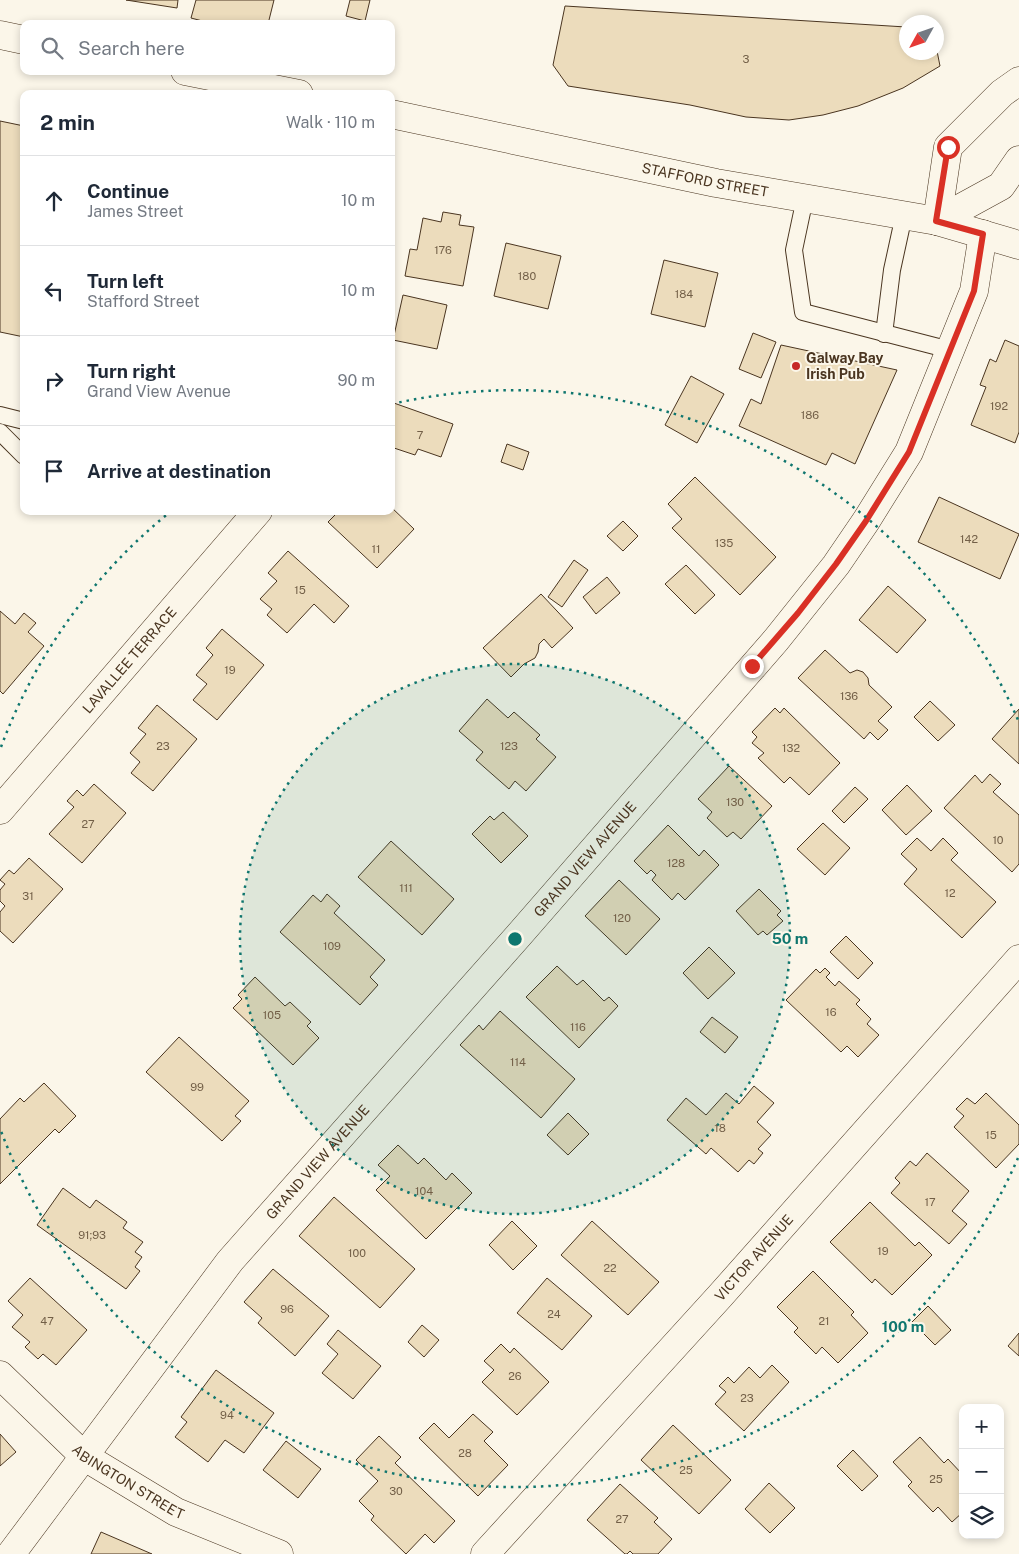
<!DOCTYPE html>
<meta charset="utf-8">
<style>
body{margin:0;font-family:"Public Sans",sans-serif;background:#f6f6f7;color:#1f2937}
.controls{position:absolute;right:15px;bottom:15px;display:grid;overflow:hidden;border-radius:10px;box-shadow:0 2px 8px #0003}
.controls button{width:45px;height:45px;display:grid;place-items:center;padding:0;border:0;border-bottom:1px solid #e0e1e3;background:#fff;color:#1f2937;font:25px sans-serif}
.compass{position:absolute;left:899px;top:15px;width:45px;height:45px;border-radius:50%;background:#fff;box-shadow:0 2px 8px #0003;rotate:230deg}
.stop{position:absolute;width:15px;height:15px;margin:-11px;border:4px solid #d93025;border-radius:50%;background:#fff}
.stop.end{background:#d93025;border-color:#fff;box-shadow:0 1px 5px #0008}
.list{margin:0;padding:0;list-style:none}
h2{display:flex;justify-content:space-between;align-items:center;height:65px;margin:0;padding:0 20px;font-size:21px}
h2 small{font-size:16px;font-weight:400;color:#747a83}
.list li{display:grid;grid-template-columns:32px 1fr auto;gap:15px;align-items:center;box-sizing:border-box;height:90px;padding:0 20px;border-top:1px solid #e0e1e3}
.list b{display:block;font-size:19px;white-space:nowrap}
.list p{margin:0;font-size:16px;white-space:nowrap;color:#747a83}
.list em{font-size:16px;font-style:normal;color:#747a83}
.icon{flex:none;width:28px;height:28px;fill:none;stroke:currentColor;stroke-width:2;stroke-linecap:round;stroke-linejoin:round}
.map{position:relative;flex:none;width:1019px;height:1554px;overflow:hidden}
.search{position:absolute;background:#fff;box-shadow:0 2px 8px #0003;left:20px;top:20px;width:375px;height:55px;display:flex;align-items:center;gap:12px;box-sizing:border-box;padding:0 18px;border-radius:10px;color:#747a83;font-size:19px}
.panel{position:absolute;background:#fff;box-shadow:0 2px 8px #0003;left:20px;top:90px;width:375px;height:425px;border-radius:10px}
.map>svg:first-child{display:block}
.building{fill:#ecdcbc;stroke:#4a3520}
.lines{fill:none;stroke-linecap:round;stroke-linejoin:round}
.lane-casing{stroke:#4a3520;stroke-width:18}
.street-casing{stroke:#4a3520;stroke-width:29}
.secondary-casing{stroke:#4a3520;stroke-width:29}
.lane{stroke:#fbf6e9;stroke-width:16}
.street{stroke:#fbf6e9;stroke-width:28}
.secondary{stroke:#fbf6e9;stroke-width:28}
.route{stroke:#d93025;stroke-width:6}
.ring{fill:none;stroke:#0f766e;stroke-width:2.5;stroke-dasharray:2.5 5}
.poi-dot{fill:#c62828;stroke:#fbf6e9;stroke-width:2}
.labels{text-anchor:middle;stroke-width:4;stroke-linejoin:round;paint-order:stroke}
.number-label{font-size:11px;fill:#725f47}
.street-label{font-size:14px;fill:#4a3520;stroke:#fbf6e9}
.poi-label{font-size:14px;font-weight:bold;fill:#4a3520;stroke:#fbf6e9;text-anchor:start}
.centre{fill:#0f766e;stroke:#fbf6e9;stroke-width:2.5}
.ring-label{font-size:15px;text-anchor:middle;font-weight:bold;fill:#0f766e;stroke:#fbf6e9;stroke-width:4;stroke-linejoin:round;paint-order:stroke}
</style>
<div class="map">
<svg width="1019" height="1554" viewBox="0 0 1019 1554">
<rect width="100%" height="100%" fill="#fbf6e9"/>
<!-- building -->
<g class="building">
<polygon points="126,0 178,0 177,8"/>
<polygon points="196,0 274,0 268,24 214,24 191,18"/>
<polygon points="350,0 370,0 365,21 346,16"/>
<polygon points="565,6 906,27 906,52 936,52 936,46 940,66 903,88 858,106 823,115 789,120 746,117 690,105 568,86 553,65"/>
<polygon points="0,121 24,126 24,337 0,332"/>
<polygon points="443,212 461,215 459,225 474,227 463,286 405,276 410,249 417,250 423,218 441,222"/>
<polygon points="506,243 561,256 548,309 494,296"/>
<polygon points="664,260 718,273 705,327 651,314"/>
<polygon points="403,295 447,305 437,349 393,340"/>
<polygon points="753,333 776,342 761,378 739,369"/>
<polygon points="1005,340 1019,346 1019,432 1015,443 971,425 986,387 980,385 990,359 996,362"/>
<polygon points="781,345 897,370 855,464 832,453 826,465 739,426 751,399 761,404"/>
<polygon points="691,376 724,394 697,443 665,425"/>
<polygon points="391,402 453,424 441,457 418,449 415,455 391,447"/>
<polygon points="507,444 529,452 523,470 501,462"/>
<polygon points="695,477 776,557 740,595 672,528 682,519 668,504"/>
<polygon points="939,497 1019,534 1000,579 918,542"/>
<polygon points="391,507 414,529 377,568 328,522 339,511 391,511"/>
<polygon points="623,521 638,536 623,551 607,536"/>
<polygon points="288,551 349,606 334,623 314,604 287,633 267,615 272,609 260,599 277,581 268,573"/>
<polygon points="574,560 588,570 562,607 548,597"/>
<polygon points="686,565 715,595 695,614 665,584"/>
<polygon points="607,577 620,593 596,614 583,597"/>
<polygon points="888,586 926,620 897,653 859,620"/>
<polygon points="541,594 573,628 552,648 544,639 539,644 538,652 535,658 524,664 511,677 483,648"/>
<polygon points="0,611 15,624 24,613 36,623 28,632 44,646 3,694 0,691"/>
<polygon points="222,629 264,665 217,720 193,700 207,684 196,675 213,655 206,648"/>
<polygon points="825,650 850,673 857,670 863,672 868,678 869,685 892,707 878,721 888,730 878,740 870,732 864,739 798,678"/>
<polygon points="487,699 508,718 514,712 540,735 536,739 556,757 526,791 515,781 509,789 476,760 483,752 459,731"/>
<polygon points="930,701 955,725 938,741 914,717"/>
<polygon points="157,705 197,739 153,791 131,773 140,762 130,753 146,734 138,728"/>
<polygon points="775,708 780,713 784,708 840,763 809,795 790,777 784,783 758,758 764,753 752,743 757,737 752,732"/>
<polygon points="1019,709 1019,764 992,739"/>
<polygon points="729,766 772,806 741,839 733,832 727,837 707,818 712,812 698,799"/>
<polygon points="990,774 1001,784 993,792 1019,815 1019,864 1012,872 944,808 975,775 982,783"/>
<polygon points="94,784 126,813 82,863 49,834 74,807 67,801 77,790 83,796"/>
<polygon points="907,785 932,811 906,835 882,810"/>
<polygon points="855,787 868,799 844,823 832,811"/>
<polygon points="503,812 528,836 501,863 472,834 490,816 494,820"/>
<polygon points="823,823 850,848 825,875 797,849"/>
<polygon points="668,825 699,856 704,850 719,865 685,900 678,893 672,900 652,880 656,875 651,870 647,874 634,861"/>
<polygon points="917,838 931,851 943,838 958,853 951,860 996,902 962,938 904,884 917,869 901,854"/>
<polygon points="391,841 454,899 422,935 358,877"/>
<polygon points="29,858 63,889 13,943 0,931 0,912 5,906 0,901 0,890 5,884 0,880 9,870 14,874"/>
<polygon points="619,880 660,919 626,955 585,916"/>
<polygon points="759,889 781,911 777,915 783,921 767,935 763,931 758,935 736,911"/>
<polygon points="327,894 340,906 334,913 385,960 370,977 378,985 360,1005 280,932 313,895 321,902"/>
<polygon points="846,936 873,963 858,979 830,952"/>
<polygon points="709,947 735,973 708,999 683,973"/>
<polygon points="557,966 577,985 583,980 604,1001 609,997 618,1006 579,1048 526,997"/>
<polygon points="825,968 830,973 826,977 835,986 839,981 860,1000 856,1004 871,1019 867,1024 879,1035 858,1057 847,1046 841,1052 786,1000 816,969 820,973"/>
<polygon points="255,977 285,1006 290,1002 311,1022 307,1026 319,1038 293,1065 233,1008 242,999 238,995"/>
<polygon points="500,1011 575,1079 541,1118 460,1045 479,1025 483,1030"/>
<polygon points="712,1017 738,1037 725,1053 700,1032"/>
<polygon points="179,1037 249,1101 235,1116 241,1121 222,1141 146,1072"/>
<polygon points="44,1083 76,1116 59,1133 55,1129 0,1184 0,1119 20,1098 24,1102"/>
<polygon points="754,1086 774,1103 757,1122 771,1135 758,1149 763,1153 754,1164 749,1160 738,1172 711,1148 706,1154 667,1120 686,1098 706,1115 726,1093 739,1104"/>
<polygon points="986,1093 1019,1125 1019,1144 996,1168 954,1127 964,1116 956,1109 967,1098 975,1104"/>
<polygon points="568,1113 589,1134 568,1155 547,1135"/>
<polygon points="398,1145 418,1164 424,1158 446,1180 452,1173 472,1193 426,1239 376,1190 390,1176 378,1165"/>
<polygon points="927,1153 969,1191 952,1211 967,1224 949,1244 891,1193 900,1183 895,1178 910,1161 916,1166"/>
<polygon points="63,1188 90,1208 96,1200 127,1222 123,1228 143,1242 135,1252 142,1257 135,1267 140,1271 126,1289 37,1225"/>
<polygon points="334,1197 415,1269 380,1308 299,1236"/>
<polygon points="870,1202 915,1246 919,1242 932,1255 892,1295 875,1279 872,1283 830,1242"/>
<polygon points="512,1221 537,1246 513,1270 489,1245"/>
<polygon points="592,1221 659,1282 628,1315 561,1255"/>
<polygon points="273,1269 329,1316 295,1356 258,1323 262,1318 244,1302"/>
<polygon points="813,1271 854,1312 851,1315 868,1333 838,1363 822,1347 816,1354 794,1332 798,1328 777,1307"/>
<polygon points="30,1278 87,1330 56,1365 43,1354 38,1359 25,1347 30,1342 12,1327 23,1315 8,1301"/>
<polygon points="547,1278 592,1316 562,1350 517,1313"/>
<polygon points="928,1306 951,1330 935,1345 912,1322"/>
<polygon points="422,1325 439,1340 424,1357 408,1342"/>
<polygon points="338,1330 381,1366 353,1399 322,1373 338,1354 327,1344"/>
<polygon points="1019,1333 1019,1356 1008,1346"/>
<polygon points="501,1344 510,1353 514,1348 549,1382 517,1415 482,1382 494,1370 484,1361"/>
<polygon points="772,1365 789,1382 744,1431 715,1404 726,1392 719,1386 728,1377 734,1383 749,1367 760,1378"/>
<polygon points="216,1370 274,1413 244,1453 225,1440 208,1462 175,1437 187,1422 181,1417"/>
<polygon points="473,1414 493,1432 484,1441 508,1465 478,1496 419,1438 434,1423 449,1438"/>
<polygon points="673,1425 731,1480 699,1514 641,1460"/>
<polygon points="0,1434 16,1452 0,1466"/>
<polygon points="379,1436 401,1457 395,1463 455,1521 434,1543 425,1534 406,1554 371,1520 374,1516 359,1501 378,1481 356,1460"/>
<polygon points="920,1437 944,1463 948,1459 963,1475 963,1512 952,1522 938,1507 933,1512 908,1486 912,1482 893,1462"/>
<polygon points="286,1441 321,1469 298,1498 263,1470"/>
<polygon points="853,1450 878,1476 862,1491 837,1466"/>
<polygon points="769,1483 795,1508 770,1533 745,1509"/>
<polygon points="620,1484 658,1518 654,1522 672,1539 658,1554 633,1554 630,1551 627,1554 625,1554 587,1520"/>
<polygon points="101,1532 152,1554 91,1554"/>
</g>
<g class="lines">
<defs>
<g id="lane">
<polyline points="805,198 794,250 803,312 950,350"/>
<polyline points="884,334 892,270 904,215"/>
<polyline points="0,415 24,421"/>
<polyline points="0,432 24,456"/>
</g>
<g id="street">
<path id="s1" d="M0,810L258,511"/>
<path id="s2" d="M0,1375L85,1457L176,1512L279,1554"/>
<path id="s3" d="M11,1554L230,1261L519,935L776,640L836,565L866,521L909,452L974,291L983,234"/>
<path id="s4" d="M485,1554L720,1296L1019,959"/>
</g>
<g id="secondary">
<polyline points="0,35 24,40"/>
<polyline points="185,71 299,94"/>
<path id="s5" d="M391,114L716,183L937,221L1019,245"/>
<polyline points="937,221 948,147 1002,93 1019,81"/>
<polyline points="937,221 1001,186 1019,160"/>
</g>
</defs>
<!-- lane casing -->
<use href="#lane" class="lane-casing"/>
<!-- street casing -->
<use href="#street" class="street-casing"/>
<!-- secondary casing -->
<use href="#secondary" class="secondary-casing"/>
<!-- lane -->
<use href="#lane" class="lane"/>
<!-- street -->
<use href="#street" class="street"/>
<!-- secondary -->
<use href="#secondary" class="secondary"/>
</g>
<g class="lines">
<!-- route -->
<polyline class="route" points="752,666 798,613 836,564 866,521 909,452 974,291 983,234 936,221 948,147"/>
</g>
<!-- distance rings -->
<circle cx="515" cy="939" r="275" fill="#0f766e" fill-opacity=".12"/>
<g class="ring">
<circle cx="515" cy="939" r="275"/>
<path d="M1018 1158A549 549 0 0 1 1 1131M1 747A549 549 0 0 1 170 512M392 404A549 549 0 0 1 1018 720"/>
</g>
<!-- markers -->
<circle class="poi-dot" cx="796" cy="366" r="5"/>
<g class="labels">
<!-- number labels -->
<g class="number-label">
<text x="746" y="63">3</text>
<text x="443" y="254">176</text>
<text x="527" y="280">180</text>
<text x="684" y="298">184</text>
<text x="999" y="410">192</text>
<text x="810" y="419">186</text>
<text x="420" y="439">7</text>
<text x="969" y="543">142</text>
<text x="724" y="547">135</text>
<text x="376" y="553">11</text>
<text x="300" y="594">15</text>
<text x="230" y="674">19</text>
<text x="849" y="700">136</text>
<text x="163" y="750">23</text>
<text x="509" y="750">123</text>
<text x="791" y="752">132</text>
<text x="735" y="806">130</text>
<text x="88" y="828">27</text>
<text x="998" y="844">10</text>
<text x="676" y="867">128</text>
<text x="406" y="892">111</text>
<text x="950" y="897">12</text>
<text x="28" y="900">31</text>
<text x="622" y="922">120</text>
<text x="332" y="950">109</text>
<text x="831" y="1016">16</text>
<text x="272" y="1019">105</text>
<text x="578" y="1031">116</text>
<text x="518" y="1066">114</text>
<text x="197" y="1091">99</text>
<text x="720" y="1132">18</text>
<text x="991" y="1139">15</text>
<text x="424" y="1195">104</text>
<text x="930" y="1206">17</text>
<text x="92" y="1239">91;93</text>
<text x="883" y="1255">19</text>
<text x="357" y="1257">100</text>
<text x="610" y="1272">22</text>
<text x="287" y="1313">96</text>
<text x="554" y="1318">24</text>
<text x="47" y="1325">47</text>
<text x="824" y="1325">21</text>
<text x="515" y="1380">26</text>
<text x="747" y="1402">23</text>
<text x="227" y="1419">94</text>
<text x="465" y="1457">28</text>
<text x="686" y="1474">25</text>
<text x="936" y="1483">25</text>
<text x="396" y="1495">30</text>
<text x="622" y="1523">27</text>
</g>
<!-- street labels -->
<g class="street-label">
<text dy="5" stroke="none"><textPath href="#s5" startOffset="321">STAFFORD STREET</textPath></text>
<text dy="5" stroke="none"><textPath href="#s1" startOffset="198">LAVALLEE TERRACE</textPath></text>
<text dy="5" stroke="none"><textPath href="#s3" startOffset="902">GRAND VIEW AVENUE</textPath></text>
<text dy="5" stroke="none"><textPath href="#s3" startOffset="498">GRAND VIEW AVENUE</textPath></text>
<text dy="5" stroke="none"><textPath href="#s4" startOffset="400">VICTOR AVENUE</textPath></text>
<text dy="5" stroke="none"><textPath href="#s2" startOffset="168">ABINGTON STREET</textPath></text>
</g>
<!-- poi labels -->
<g class="poi-label">
<text x="806" y="363">Galway Bay<tspan x="806" dy="16">Irish Pub</tspan></text>
</g>
</g>
<circle cx="515" cy="939" r="8" class="centre"/>
<g class="ring-label">
<text x="790" y="944">50 m</text>
<text x="903" y="1332">100 m</text>
</g>
</svg>
<div class="controls">
<button>+</button>
<button>−</button>
<button><svg class="icon" aria-label="layers" viewBox="0 0 24 24"><path d="M12 4l9 5-9 5-9-5zM3 14l9 5 9-5"/></svg></button>
</div>
<svg class="compass" viewBox="-18 -18 36 36"><path d="M0-13l5 13h-10z" fill="#e53935"/><path d="M0 13l5-13h-10z" fill="#747a83"/></svg>
<div class="stop" style="left:948px;top:147px"></div>
<div class="stop end" style="left:752px;top:666px"></div>
<div class="search"><svg class="icon" aria-label="search" viewBox="0 0 24 24"><circle cx="10" cy="10" r="6"/><path d="M15 15l6 6"/></svg>Search here</div>
<section class="panel">
<h2>2 min<small>Walk · 110 m</small></h2>
<ul class="list">
<li><svg class="icon" aria-label="ahead" viewBox="0 0 24 24"><path d="M12 20V5M6 11l6-6 6 6"/></svg><div><b>Continue</b><p>James Street</p></div><em>10 m</em></li>
<li><svg class="icon" aria-label="left" viewBox="0 0 24 24"><path d="M17 20v-9H6M10 6l-5 5 5 5"/></svg><div><b>Turn left</b><p>Stafford Street</p></div><em>10 m</em></li>
<li><svg class="icon" aria-label="right" viewBox="0 0 24 24"><path d="M7 20v-9h11M14 6l5 5-5 5"/></svg><div><b>Turn right</b><p>Grand View Avenue</p></div><em>90 m</em></li>
<li><svg class="icon" aria-label="arrive" viewBox="0 0 24 24"><path d="M6 21V4h12l-3 4 3 4H6"/></svg><div><b>Arrive at destination</b></div></li>
</ul>
</section>
</div>
